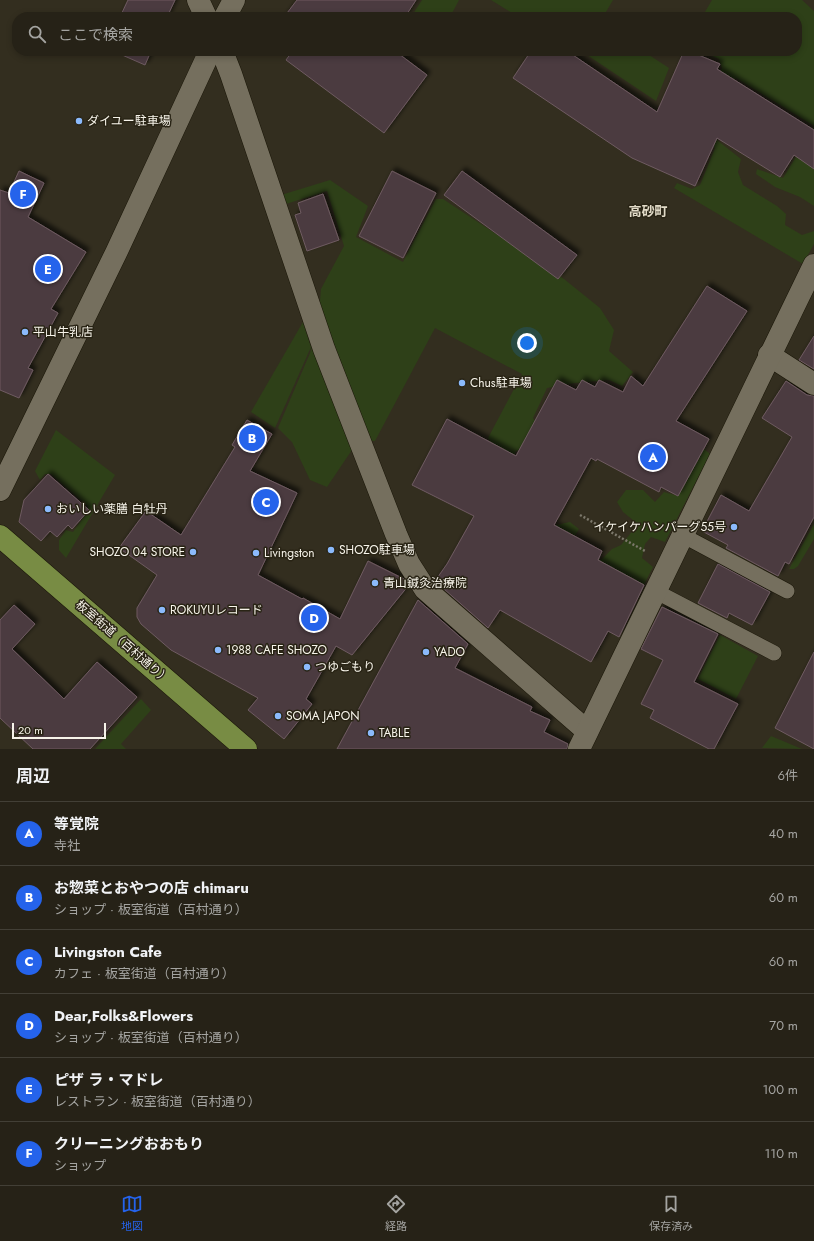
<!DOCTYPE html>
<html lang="ja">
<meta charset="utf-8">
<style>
body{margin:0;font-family:Jost,"Noto Sans JP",sans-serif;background:#322f24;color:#f1f3f6}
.scale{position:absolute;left:12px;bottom:10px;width:94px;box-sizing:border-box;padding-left:4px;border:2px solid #f7f4ea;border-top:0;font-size:11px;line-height:14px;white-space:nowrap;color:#f7f4ea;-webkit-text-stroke:3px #292415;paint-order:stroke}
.you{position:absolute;left:527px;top:343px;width:14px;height:14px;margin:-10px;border:3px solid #fff;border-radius:50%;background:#1a73e8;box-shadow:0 0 0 6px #1a73e833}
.badge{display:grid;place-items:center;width:26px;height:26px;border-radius:50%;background:#2563eb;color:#fff;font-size:13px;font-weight:700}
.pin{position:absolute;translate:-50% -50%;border:2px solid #fff;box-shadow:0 1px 4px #0006}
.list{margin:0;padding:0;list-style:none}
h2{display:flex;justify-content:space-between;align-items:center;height:52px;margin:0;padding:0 16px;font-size:17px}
h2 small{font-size:13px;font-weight:400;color:#a4a4a1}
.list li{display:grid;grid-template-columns:26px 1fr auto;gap:12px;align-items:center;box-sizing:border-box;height:64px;padding:0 16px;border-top:1px solid #423f36}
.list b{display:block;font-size:15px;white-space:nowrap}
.list p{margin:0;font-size:13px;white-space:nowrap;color:#a4a4a1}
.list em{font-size:13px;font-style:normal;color:#a4a4a1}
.icon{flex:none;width:22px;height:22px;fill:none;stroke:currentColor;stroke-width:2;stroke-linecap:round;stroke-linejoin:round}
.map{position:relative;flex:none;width:814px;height:749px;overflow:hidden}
.search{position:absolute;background:#262217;box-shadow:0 2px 6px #0003;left:12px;right:12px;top:12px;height:44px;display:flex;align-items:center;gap:10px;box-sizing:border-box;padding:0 14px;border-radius:16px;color:#a4a4a1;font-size:15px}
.sheet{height:436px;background:#262217}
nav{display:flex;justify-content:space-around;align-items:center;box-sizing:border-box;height:56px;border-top:1px solid #423f36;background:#262217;font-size:11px;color:#a4a4a1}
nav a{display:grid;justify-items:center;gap:2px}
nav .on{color:#2563eb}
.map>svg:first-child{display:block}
.green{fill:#2e4018}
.building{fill:#4c3a40;stroke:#6e5b61;filter:url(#shadow)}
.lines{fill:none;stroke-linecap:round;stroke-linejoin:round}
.lane-casing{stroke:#1a1608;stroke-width:16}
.street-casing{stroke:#1a1608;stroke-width:23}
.secondary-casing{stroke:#1a1608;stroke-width:23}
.primary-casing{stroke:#1a1608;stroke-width:23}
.path{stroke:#7c786b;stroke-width:2.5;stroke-dasharray:2 2;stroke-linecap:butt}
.lane{stroke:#756f5e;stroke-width:15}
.street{stroke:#756f5e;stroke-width:22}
.secondary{stroke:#756f5e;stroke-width:22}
.primary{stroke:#788c44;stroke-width:22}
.poi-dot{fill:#8bbafc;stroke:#292415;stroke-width:1.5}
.labels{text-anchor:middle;stroke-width:3;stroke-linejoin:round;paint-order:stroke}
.poi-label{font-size:12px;fill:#f7f4ea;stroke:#292415;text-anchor:start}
.street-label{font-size:12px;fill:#f7f4ea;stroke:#292415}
.neighbourhood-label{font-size:13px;font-weight:bold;fill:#e1dac7;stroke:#292415}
</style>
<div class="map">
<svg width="814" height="749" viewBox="0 0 814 749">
<defs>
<filter id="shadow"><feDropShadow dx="3.5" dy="-3.5" stdDeviation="2" flood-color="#0009"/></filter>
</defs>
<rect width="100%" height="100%" fill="#332e1f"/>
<!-- green -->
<g class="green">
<polygon points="422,0 459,0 450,17 411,17"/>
<polygon points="491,0 613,0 603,17 530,17 525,14 512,13"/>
<polygon points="712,0 802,0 814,11 814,126 736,78 703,129 741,159 738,172 743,185 777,206 786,214 785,225 802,235 814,231 814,244 803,264 674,188 677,183 692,189 700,185 715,148 710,140 693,132 722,68 719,59 701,51 797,51 797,17 702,17"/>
<polygon points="581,51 643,51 669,68 656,101"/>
<polygon points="814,127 814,206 800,197 775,187 756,174 757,169 783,178"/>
<polygon points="330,180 368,206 356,237 403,262 436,199 443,199 564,279 600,308 614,330 609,351 633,372 622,386 609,380 575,383 547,388 533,418 543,431 526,447 516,451 488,502 547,527 570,522 579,529 571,542 601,560 612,549 621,545 634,529 633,520 623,512 617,502 626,490 643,490 655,502 664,492 678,496 704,449 710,454 665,542 651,537 645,544 642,558 653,567 633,606 473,511 493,445 488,438 522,374 435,328 375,441 358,441 327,487 310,480 292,442 278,428 310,353 318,326 321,289 344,246 327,191 286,204 281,195"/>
<polygon points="303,322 311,347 275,428 251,412"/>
<polygon points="56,430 115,475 66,558 59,550 59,540 66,530 73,532 86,514 88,506 51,474 45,474 40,480 35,471"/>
<polygon points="814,524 814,539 798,566 794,569 789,569"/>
<polygon points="720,635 758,656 736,699 698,679"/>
<polygon points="141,699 151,710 121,744 126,749 95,749"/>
<polygon points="771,736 802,749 762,748"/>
</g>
<!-- building -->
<g class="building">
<polygon points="128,0 175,0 167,17 120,17"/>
<polygon points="297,0 416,0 405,17 284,17"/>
<polygon points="113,51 151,51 145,65"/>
<polygon points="288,51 395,51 427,75 384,133 286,60 291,53"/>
<polygon points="531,51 567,51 657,112 684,51 689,51 720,64 717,69 814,130 814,169 794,155 780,177 717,138 695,186 632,158 513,78"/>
<polygon points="19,171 44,183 28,217 86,252 51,309 58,313 28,368 33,370 19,398 0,390 0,190 9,193"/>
<polygon points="392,171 436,193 403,258 359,236"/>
<polygon points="462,171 577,255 558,279 444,195"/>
<polygon points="323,194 339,240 307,251 295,215 301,213 298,203"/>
<polygon points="707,286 747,311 676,421 709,439 678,496 661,487 659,492 597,459 596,461 591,458 554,525 602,551 598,560 644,585 619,637 608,631 591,662 500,610 488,628 487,627 435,581 447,564 474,516 412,485 447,419 516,456 557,380 576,390 582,380 595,387 599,380 623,392 631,376 643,386"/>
<polygon points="814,336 814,369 799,360"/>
<polygon points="786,381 807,395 814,396 814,517 789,564 785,562 778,576 726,548 728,545 702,531 721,495 749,511 792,437 762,418"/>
<polygon points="247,420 272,434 250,471 297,493 258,575 302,599 303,598 340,619 368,561 404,579 408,586 352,655 336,646 306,699 312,704 284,739 248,710 258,698 171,650 141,624 137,617 137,608 157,575 119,548 146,511 181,535 235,447 232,445"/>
<polygon points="48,474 89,510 72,529 68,525 57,537 50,531 41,541 19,522 24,500"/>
<polygon points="718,564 770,592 752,625 729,613 727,618 698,603"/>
<polygon points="418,600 468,644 455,668 532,707 530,711 550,720 544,732 568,744 567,749 337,749"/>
<polygon points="14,605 35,624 12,649 64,699 97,662 137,697 90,749 33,749 0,718 0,620"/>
<polygon points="662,607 718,634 694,682 738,704 714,749 709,749 650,718 654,710 641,704 663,660 641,649"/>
<polygon points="814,652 814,749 775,728"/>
</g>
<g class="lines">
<defs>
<g id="lane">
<polyline points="682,535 787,591"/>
<polyline points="655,591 774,653"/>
</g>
<g id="street">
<polyline points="198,0 206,17"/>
<polyline points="222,51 231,74 324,349 396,534 409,564 425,589 587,731"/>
<polyline points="769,355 814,384"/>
<polyline points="579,749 814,265"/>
</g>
<g id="secondary">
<polyline points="225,17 234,0"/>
<polyline points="0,490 116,253 210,51"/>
</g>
<polyline id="primary" points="0,536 246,749"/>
</defs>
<!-- lane casing -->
<use href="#lane" class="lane-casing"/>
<!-- street casing -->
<use href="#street" class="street-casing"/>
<!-- secondary casing -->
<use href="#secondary" class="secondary-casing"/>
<!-- primary casing -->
<use href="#primary" class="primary-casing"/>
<!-- path -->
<polyline class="path" points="580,515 645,551"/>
<!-- lane -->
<use href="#lane" class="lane"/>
<!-- street -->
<use href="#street" class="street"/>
<!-- secondary -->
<use href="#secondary" class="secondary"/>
<!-- primary -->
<use href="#primary" class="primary"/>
</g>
<!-- markers -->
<g class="poi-dot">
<circle cx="79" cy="121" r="4"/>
<circle cx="25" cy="332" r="4"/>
<circle cx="462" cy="383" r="4"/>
<circle cx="48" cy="509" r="4"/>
<circle cx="734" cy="527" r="4"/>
<circle cx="331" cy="550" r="4"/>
<circle cx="193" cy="552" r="4"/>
<circle cx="256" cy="553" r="4"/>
<circle cx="375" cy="583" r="4"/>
<circle cx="162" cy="610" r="4"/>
<circle cx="218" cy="650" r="4"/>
<circle cx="426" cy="652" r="4"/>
<circle cx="307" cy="667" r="4"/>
<circle cx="278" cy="716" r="4"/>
<circle cx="371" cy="733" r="4"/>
</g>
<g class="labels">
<!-- poi labels -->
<g class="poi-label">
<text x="87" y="125">ダイユー駐車場</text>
<text x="33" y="336">平山牛乳店</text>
<text x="470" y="387">Chus駐車場</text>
<text x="56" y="513">おいしい薬膳 白牡丹</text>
<text x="726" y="531" text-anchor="end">イケイケハンバーグ55号</text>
<text x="339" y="554">SHOZO駐車場</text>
<text x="185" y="556" text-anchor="end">SHOZO 04 STORE</text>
<text x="264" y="557">Livingston</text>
<text x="383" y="587">青山鍼灸治療院</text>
<text x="170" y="614">ROKUYUレコード</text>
<text x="226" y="654">1988 CAFE SHOZO</text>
<text x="434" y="656">YADO</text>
<text x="315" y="671">つゆごもり</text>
<text x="286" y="720">SOMA JAPON</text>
<text x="379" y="737">TABLE</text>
</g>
<!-- street labels -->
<g class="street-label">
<text transform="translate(123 642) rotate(41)" y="4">板室街道（百村通り）</text>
</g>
<!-- neighbourhood labels -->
<g class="neighbourhood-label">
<text x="648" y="216">高砂町</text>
</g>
</g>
</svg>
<div class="scale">20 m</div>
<div class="you"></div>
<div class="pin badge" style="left:653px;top:457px">A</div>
<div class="pin badge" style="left:252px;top:438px">B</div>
<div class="pin badge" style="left:266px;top:502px">C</div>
<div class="pin badge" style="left:314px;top:618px">D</div>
<div class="pin badge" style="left:48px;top:269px">E</div>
<div class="pin badge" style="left:23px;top:194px">F</div>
<div class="search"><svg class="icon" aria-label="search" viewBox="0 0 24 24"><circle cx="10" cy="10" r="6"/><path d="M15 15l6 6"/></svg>ここで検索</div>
</div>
<section class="sheet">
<h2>周辺<small>6件</small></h2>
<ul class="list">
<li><span class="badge">A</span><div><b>等覚院</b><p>寺社</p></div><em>40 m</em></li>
<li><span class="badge">B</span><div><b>お惣菜とおやつの店 chimaru</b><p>ショップ · 板室街道（百村通り）</p></div><em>60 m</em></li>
<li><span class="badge">C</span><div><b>Livingston Cafe</b><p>カフェ · 板室街道（百村通り）</p></div><em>60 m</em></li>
<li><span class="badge">D</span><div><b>Dear,Folks&amp;Flowers</b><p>ショップ · 板室街道（百村通り）</p></div><em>70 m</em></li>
<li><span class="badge">E</span><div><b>ピザ ラ・マドレ</b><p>レストラン · 板室街道（百村通り）</p></div><em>100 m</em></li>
<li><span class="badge">F</span><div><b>クリーニングおおもり</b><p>ショップ</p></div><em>110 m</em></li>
</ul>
</section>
<nav>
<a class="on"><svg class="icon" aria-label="map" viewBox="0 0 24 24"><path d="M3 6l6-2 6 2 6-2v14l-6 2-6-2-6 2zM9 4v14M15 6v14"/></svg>地図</a>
<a><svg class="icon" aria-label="directions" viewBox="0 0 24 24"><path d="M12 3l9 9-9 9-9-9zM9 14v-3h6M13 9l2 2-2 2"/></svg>経路</a>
<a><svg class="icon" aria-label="saved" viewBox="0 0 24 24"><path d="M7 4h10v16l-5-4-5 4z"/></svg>保存済み</a>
</nav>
